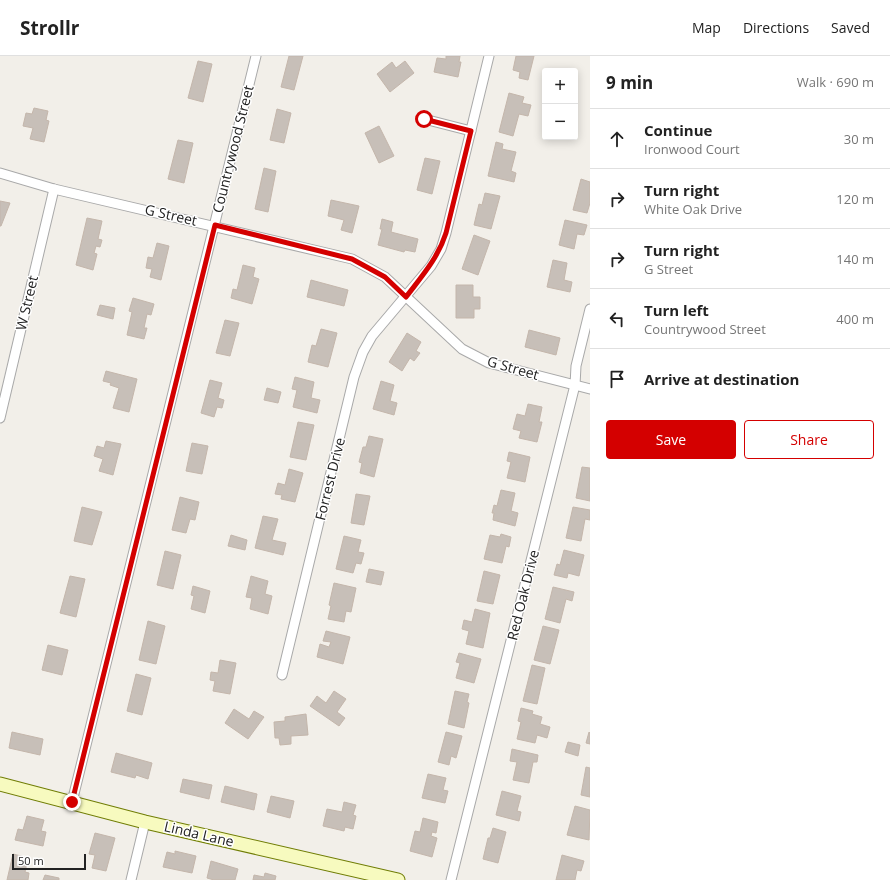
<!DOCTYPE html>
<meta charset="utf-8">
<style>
body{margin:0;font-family:"Open Sans",sans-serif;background:#f2f2f2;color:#222}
.controls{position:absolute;right:12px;top:12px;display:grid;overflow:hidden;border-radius:4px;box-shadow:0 2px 10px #0003}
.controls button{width:36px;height:36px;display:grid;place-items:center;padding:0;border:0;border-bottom:1px solid #e0e0e0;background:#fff;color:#222;font:20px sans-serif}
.scale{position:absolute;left:12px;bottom:10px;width:74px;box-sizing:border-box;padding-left:4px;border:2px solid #222;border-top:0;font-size:11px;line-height:14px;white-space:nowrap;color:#222;-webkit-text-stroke:3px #fff;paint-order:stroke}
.stop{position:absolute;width:12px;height:12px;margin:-9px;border:3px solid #d40000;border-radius:50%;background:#fff}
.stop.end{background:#d40000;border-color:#fff;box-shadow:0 1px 4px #0008}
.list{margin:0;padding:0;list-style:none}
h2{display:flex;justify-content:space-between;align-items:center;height:52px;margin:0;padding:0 16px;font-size:17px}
h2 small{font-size:13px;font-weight:400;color:#767676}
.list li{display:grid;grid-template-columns:26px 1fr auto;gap:12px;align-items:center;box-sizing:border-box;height:60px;padding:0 16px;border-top:1px solid #e0e0e0}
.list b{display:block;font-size:15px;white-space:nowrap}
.list p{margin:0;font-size:13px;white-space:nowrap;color:#767676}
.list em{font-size:13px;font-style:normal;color:#767676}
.actions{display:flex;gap:8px;padding:12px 16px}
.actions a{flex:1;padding:9px 0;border:1px solid #d40000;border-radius:4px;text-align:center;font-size:14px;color:#d40000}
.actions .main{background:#d40000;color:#fff}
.icon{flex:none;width:22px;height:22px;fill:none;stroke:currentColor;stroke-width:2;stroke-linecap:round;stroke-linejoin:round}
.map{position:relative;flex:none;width:590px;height:824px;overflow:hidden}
header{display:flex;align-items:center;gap:24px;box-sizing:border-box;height:56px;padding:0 20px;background:#fff;border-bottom:1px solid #e0e0e0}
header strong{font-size:19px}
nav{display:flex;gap:22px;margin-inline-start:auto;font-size:14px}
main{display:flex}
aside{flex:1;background:#fff}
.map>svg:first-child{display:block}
.building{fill:#c7bfb8;stroke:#c4b6ab}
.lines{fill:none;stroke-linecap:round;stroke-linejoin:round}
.street-casing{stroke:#a9a9a9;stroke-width:11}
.secondary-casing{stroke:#707d05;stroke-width:15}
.street{stroke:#fff;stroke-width:9}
.secondary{stroke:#f7fabf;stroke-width:13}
.route{stroke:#d40000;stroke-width:5}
.labels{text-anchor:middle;stroke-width:3;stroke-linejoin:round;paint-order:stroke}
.street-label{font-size:14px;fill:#222;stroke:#fff}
</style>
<header>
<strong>Strollr</strong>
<nav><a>Map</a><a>Directions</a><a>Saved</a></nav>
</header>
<main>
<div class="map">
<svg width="590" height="824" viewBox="0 0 590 824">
<rect width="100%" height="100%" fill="#f2efe9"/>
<!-- building -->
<g class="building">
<polygon points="289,0 303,0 294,34 281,31"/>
<polygon points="446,0 460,0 459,6 461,6 458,21 434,16 437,2 446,3"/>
<polygon points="516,0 534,0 528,24 519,22 520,16 513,14"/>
<polygon points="198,5 212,8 203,46 188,42"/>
<polygon points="405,5 414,17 390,36 377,18 392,6 396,12"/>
<polygon points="509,37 524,41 522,47 531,49 528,60 519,58 513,80 499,76"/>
<polygon points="34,52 48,55 46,64 49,65 44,86 30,83 33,72 23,70 26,57 32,58"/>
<polygon points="277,53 291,57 284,87 270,84"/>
<polygon points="379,70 394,100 379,107 365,77"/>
<polygon points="178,84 193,87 184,127 168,123"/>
<polygon points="496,86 503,88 502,93 516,96 511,115 516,117 514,126 488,120"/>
<polygon points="425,102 440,105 432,138 417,134"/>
<polygon points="264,112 276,115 268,156 255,153"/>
<polygon points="581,123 590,126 590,147 587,157 573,154"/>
<polygon points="485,137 500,140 491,173 474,169 479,148 482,149"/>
<polygon points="331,144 359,150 352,177 341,174 344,164 328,160"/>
<polygon points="0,145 10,147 1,170 0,170"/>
<polygon points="87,162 102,165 98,183 102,184 100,191 96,190 94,197 97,198 93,214 76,209"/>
<polygon points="382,163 393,166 391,176 418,183 415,196 405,194 404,196 378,189 382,173 380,173"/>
<polygon points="565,164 587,169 584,179 577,178 574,193 559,189"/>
<polygon points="474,179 490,185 478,219 462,213"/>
<polygon points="157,187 169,190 161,224 150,221 152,213 146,212 148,201 153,202"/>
<polygon points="553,204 567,207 564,224 572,226 570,236 547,231"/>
<polygon points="243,209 255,212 253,221 259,223 252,248 231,242 233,233 237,234"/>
<polygon points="311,224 348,234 344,250 307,241"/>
<polygon points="456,229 473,229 473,241 480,241 480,253 474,253 474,262 456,262"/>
<polygon points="133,242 154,248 151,259 147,258 144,272 147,272 144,283 127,279 132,256 129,255"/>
<polygon points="100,249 115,252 113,263 97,259"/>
<polygon points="225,264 239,267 230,300 216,297"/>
<polygon points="321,273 337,277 328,311 308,306 312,289 316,290"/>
<polygon points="529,274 560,282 556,299 525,291"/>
<polygon points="407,277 421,286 416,295 420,297 414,305 410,302 402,315 389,306"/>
<polygon points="106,315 137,323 129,356 113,352 119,332 110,329 111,327 103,325"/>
<polygon points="295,321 314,326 311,342 320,344 317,357 293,351 297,334 292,333"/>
<polygon points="210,324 222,327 218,342 224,344 222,352 217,351 214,361 201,357"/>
<polygon points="381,325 394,329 390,345 397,347 394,359 373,353"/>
<polygon points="267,332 281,336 278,347 264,344"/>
<polygon points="528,348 542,351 539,366 542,366 537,386 519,382 521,375 513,373 517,358 525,360"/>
<polygon points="298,366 314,369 306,404 290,401"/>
<polygon points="369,380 383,383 374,421 360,417 362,407 359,406 363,391 366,391"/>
<polygon points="106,385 121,388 113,419 99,415 103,403 94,400 97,390 104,392"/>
<polygon points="192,387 208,390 202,418 186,415"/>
<polygon points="509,396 530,401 525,426 507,422 511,406 507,405"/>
<polygon points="582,411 590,412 590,445 576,442"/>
<polygon points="289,413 303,417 295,446 281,443 282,439 275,438 278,427 285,429"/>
<polygon points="501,434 515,437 511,455 518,457 515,470 493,464 494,457 492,457 494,449 497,450"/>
<polygon points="356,438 370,440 364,469 351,467"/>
<polygon points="180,441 199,446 195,464 190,463 186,477 172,474"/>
<polygon points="82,451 102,456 92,489 74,485"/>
<polygon points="573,451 590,454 590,464 585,463 581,485 566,482"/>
<polygon points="263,460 278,463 272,484 286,487 283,499 255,492"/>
<polygon points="501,478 511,481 509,491 506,490 502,507 484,503 490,479 500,481"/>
<polygon points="231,479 247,484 245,494 228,490"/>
<polygon points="344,480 361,484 358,496 364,497 361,508 356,507 353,517 336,513"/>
<polygon points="564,494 584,499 579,520 568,517 567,522 554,519 557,508 560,509"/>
<polygon points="165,495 181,499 173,533 157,529"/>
<polygon points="369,513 384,516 381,529 366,526"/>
<polygon points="484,515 500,519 493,548 477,545"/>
<polygon points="70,520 85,523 76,561 60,557"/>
<polygon points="251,520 268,525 265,538 272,540 268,558 250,553 252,542 246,541"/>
<polygon points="334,527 356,532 351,556 346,555 344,566 328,563 331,550 329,549"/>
<polygon points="193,530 210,535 205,557 191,553 194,540 191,539"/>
<polygon points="553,531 574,536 572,545 566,543 560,567 545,563"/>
<polygon points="475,553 490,557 483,592 466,588 469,575 462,573 464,564 472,566"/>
<polygon points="148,565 165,570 156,608 139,604"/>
<polygon points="543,570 559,574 550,608 534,604"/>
<polygon points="326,575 350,581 343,608 317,601 320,588 329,591 331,586 323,585"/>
<polygon points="48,589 68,594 62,619 42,614"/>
<polygon points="459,597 481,603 474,627 456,622 460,607 456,606"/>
<polygon points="220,604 236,607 230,638 213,635 215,625 210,624 211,616 218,617"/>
<polygon points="532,609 545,612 537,648 523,645"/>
<polygon points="136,618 151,622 142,659 127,655"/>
<polygon points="334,635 346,643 337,656 345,662 339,670 310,650 317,640 326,647"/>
<polygon points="455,635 469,638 467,646 469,647 464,672 448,668"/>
<polygon points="521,652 533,655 532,658 542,661 540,668 550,671 547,682 537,679 535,687 517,683 521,666 518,665"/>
<polygon points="234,653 249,663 254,655 264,661 248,683 225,667"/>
<polygon points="306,658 308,679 291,680 291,688 280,689 279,682 275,682 274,666 285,665 285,661"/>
<polygon points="12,676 43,683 40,699 9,692"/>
<polygon points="446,676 462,680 456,702 451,700 449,709 438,706"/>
<polygon points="589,676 590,677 590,688 586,687"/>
<polygon points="568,686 580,689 578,700 565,696"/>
<polygon points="512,693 538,699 537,706 533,706 529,727 513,724 517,706 510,705"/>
<polygon points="116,697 152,707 148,723 136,719 135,722 111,716"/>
<polygon points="586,711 590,712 590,741 581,739"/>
<polygon points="428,718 446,722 443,734 448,735 445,747 422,742"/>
<polygon points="183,723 212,729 209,743 180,736"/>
<polygon points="225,730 257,738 254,754 221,746"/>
<polygon points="502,735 521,740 517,755 521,756 519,765 496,759"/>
<polygon points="271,740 294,745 290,762 267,756"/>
<polygon points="344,746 356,749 353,759 356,760 353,773 345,771 344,775 323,770 327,753 342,756"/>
<polygon points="575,750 590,754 589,784 567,779"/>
<polygon points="27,760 44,764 41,775 46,776 43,790 15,784 18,773 23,774"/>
<polygon points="423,762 438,766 436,777 432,776 431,780 437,782 432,801 410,795 415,775 420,776"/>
<polygon points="493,772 506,776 498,807 483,803 488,782 490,782"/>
<polygon points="95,777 115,782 106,815 92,812 95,799 89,798"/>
<polygon points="175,795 196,800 192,817 163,811 167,796 175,798"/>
<polygon points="13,798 25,801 24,806 27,807 25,816 29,817 28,824 7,824"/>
<polygon points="562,799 584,805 581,815 577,814 575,824 556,824"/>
<polygon points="211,805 238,813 235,824 214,824 207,822"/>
<polygon points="265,817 276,820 275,824 253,824 254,819 264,821"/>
<polygon points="45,819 59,822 59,824 43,824"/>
</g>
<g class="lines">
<defs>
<g id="street">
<polyline points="424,63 471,75"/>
<polyline points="0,117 54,133 352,203 385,221 462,293 489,307 590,333"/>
<polyline points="0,362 54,133"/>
<polyline points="282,619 354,321 363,296 372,280 431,210 441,193 446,177 489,0"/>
<polyline points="72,746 256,0"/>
<polyline points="131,824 145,766"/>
<polyline points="451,824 575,329 576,310 590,253"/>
</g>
<polyline id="secondary" points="0,728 145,766 398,824"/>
</defs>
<!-- street casing -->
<use href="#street" class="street-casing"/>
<!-- secondary casing -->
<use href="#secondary" class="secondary-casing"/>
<!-- street -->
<use href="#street" class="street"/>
<!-- secondary -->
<use href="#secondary" class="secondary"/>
</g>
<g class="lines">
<!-- route -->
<path class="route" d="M72,746L215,169L352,203L385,221L406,241C422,220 438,202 446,177L471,75L424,63"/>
</g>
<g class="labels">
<!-- street labels -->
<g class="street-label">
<text transform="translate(233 93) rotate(-76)" y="5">Countrywood Street</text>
<text transform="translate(171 159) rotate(13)" y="5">G Street</text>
<text transform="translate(27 247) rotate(-77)" y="5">W Street</text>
<text transform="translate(513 312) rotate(16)" y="5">G Street</text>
<text transform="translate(330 423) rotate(-76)" y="5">Forrest Drive</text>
<text transform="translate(523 539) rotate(-76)" y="5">Red Oak Drive</text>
<text transform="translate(199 778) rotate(13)" y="5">Linda Lane</text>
</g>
</g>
</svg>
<div class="controls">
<button>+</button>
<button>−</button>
</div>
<div class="scale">50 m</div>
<div class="stop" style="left:424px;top:63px"></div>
<div class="stop end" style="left:72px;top:746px"></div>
</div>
<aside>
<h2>9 min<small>Walk · 690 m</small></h2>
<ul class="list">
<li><svg class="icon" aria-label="ahead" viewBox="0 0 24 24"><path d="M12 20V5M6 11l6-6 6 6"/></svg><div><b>Continue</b><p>Ironwood Court</p></div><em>30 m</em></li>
<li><svg class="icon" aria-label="right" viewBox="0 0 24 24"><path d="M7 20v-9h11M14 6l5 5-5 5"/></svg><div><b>Turn right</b><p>White Oak Drive</p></div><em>120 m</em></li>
<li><svg class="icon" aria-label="right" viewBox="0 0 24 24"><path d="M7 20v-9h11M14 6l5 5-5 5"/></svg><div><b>Turn right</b><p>G Street</p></div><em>140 m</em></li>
<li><svg class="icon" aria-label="left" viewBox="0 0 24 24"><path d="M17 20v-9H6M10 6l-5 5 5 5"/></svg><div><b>Turn left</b><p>Countrywood Street</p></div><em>400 m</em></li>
<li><svg class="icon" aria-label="arrive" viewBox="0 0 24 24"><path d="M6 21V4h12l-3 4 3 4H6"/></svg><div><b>Arrive at destination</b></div></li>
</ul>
<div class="actions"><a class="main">Save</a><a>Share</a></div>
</aside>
</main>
